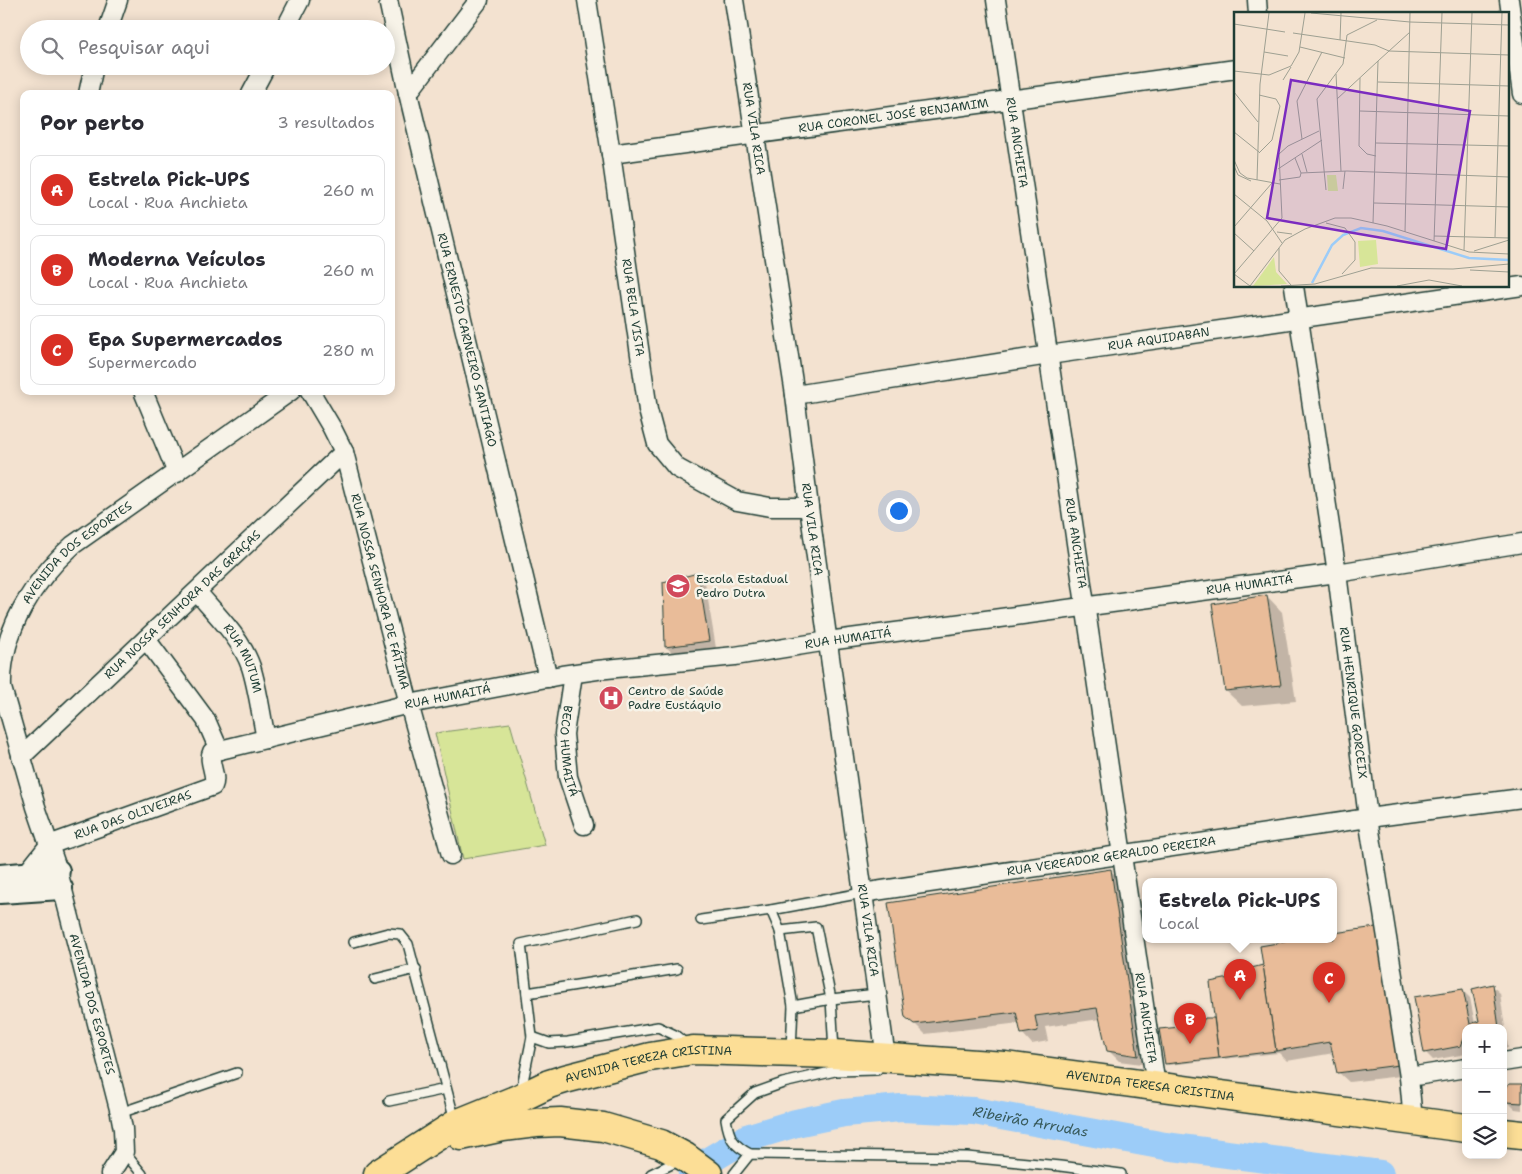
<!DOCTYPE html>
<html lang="pt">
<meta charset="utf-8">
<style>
body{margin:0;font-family:"Shantell Sans",sans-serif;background:#f7f7f7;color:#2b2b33}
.controls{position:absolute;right:15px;bottom:15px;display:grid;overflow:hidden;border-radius:10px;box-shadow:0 2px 12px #0003}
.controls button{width:45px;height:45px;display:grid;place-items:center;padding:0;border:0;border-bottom:1px solid #e1e1e2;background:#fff;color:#2b2b33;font:25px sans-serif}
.you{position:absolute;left:898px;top:510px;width:18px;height:18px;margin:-12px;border:4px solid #fff;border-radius:50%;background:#1a73e8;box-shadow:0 0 0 8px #1a73e833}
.badge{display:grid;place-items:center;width:32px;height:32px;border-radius:50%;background:#d93025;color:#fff;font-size:16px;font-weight:700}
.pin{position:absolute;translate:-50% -41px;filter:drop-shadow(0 1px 2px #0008)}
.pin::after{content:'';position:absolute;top:26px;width:18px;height:15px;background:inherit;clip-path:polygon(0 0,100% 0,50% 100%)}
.popup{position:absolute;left:1142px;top:878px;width:195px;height:65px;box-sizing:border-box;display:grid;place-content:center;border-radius:10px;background:#fff;filter:drop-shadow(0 1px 4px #0005);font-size:16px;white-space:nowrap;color:#7c7c81}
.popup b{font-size:19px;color:#2b2b33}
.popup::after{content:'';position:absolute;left:50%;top:100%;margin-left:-10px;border:10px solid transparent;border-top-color:#fff}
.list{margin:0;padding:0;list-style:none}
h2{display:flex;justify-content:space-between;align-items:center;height:65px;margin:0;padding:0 20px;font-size:21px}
h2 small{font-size:16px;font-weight:400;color:#7c7c81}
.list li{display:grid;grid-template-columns:32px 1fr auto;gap:15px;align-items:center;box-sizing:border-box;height:70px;margin:0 10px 10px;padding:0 10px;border:1px solid #e1e1e2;border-radius:10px}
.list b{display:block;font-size:19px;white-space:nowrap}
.list p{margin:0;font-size:16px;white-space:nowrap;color:#7c7c81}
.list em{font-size:16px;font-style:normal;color:#7c7c81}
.icon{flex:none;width:28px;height:28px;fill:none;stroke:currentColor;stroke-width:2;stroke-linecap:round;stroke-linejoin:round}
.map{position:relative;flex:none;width:1522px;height:1174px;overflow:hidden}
.search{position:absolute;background:#fff;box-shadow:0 2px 12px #0003;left:20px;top:20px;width:375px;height:55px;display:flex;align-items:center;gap:12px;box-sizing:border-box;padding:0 18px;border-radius:28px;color:#7c7c81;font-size:19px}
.panel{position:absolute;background:#fff;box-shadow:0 2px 12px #0003;left:20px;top:90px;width:375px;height:305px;border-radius:10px}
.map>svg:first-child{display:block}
.green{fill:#d7e598;stroke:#7b9166}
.shadow{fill:#0003}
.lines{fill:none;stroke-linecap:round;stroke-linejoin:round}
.river{stroke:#9cccf8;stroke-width:28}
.building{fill:#e9bc99;stroke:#1f3d34}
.service-casing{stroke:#1f3d34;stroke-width:12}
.minor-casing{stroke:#1f3d34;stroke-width:21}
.tertiary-casing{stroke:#1f3d34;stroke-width:26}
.trunk-casing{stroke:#1f3d34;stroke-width:31}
.service{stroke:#f7f3e8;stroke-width:9}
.minor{stroke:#f7f3e8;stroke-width:18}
.tertiary{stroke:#f7f3e8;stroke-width:22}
.trunk{stroke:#fcde96;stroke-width:28}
.labels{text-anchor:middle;stroke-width:5;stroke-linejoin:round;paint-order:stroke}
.street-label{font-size:12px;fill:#1f3d34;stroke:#f7f3e8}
.poi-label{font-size:12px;fill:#1f3d34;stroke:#f7f3e8;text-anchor:start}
.water-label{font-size:14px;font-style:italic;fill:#385a5b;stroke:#f7f3e8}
.inset-river{fill:none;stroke:#9cccf8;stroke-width:2.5}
.inset-road{fill:none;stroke:#9ea092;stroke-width:1}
.view{fill:#7b2cbf;fill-opacity:0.15;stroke:#7b2cbf;stroke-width:2.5}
.inset-edge{fill:none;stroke:#1f3d34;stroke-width:2.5}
</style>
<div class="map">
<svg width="1522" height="1174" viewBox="0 0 1522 1174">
<rect width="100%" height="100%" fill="#f3e2d0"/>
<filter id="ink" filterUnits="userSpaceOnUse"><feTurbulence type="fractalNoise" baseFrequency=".02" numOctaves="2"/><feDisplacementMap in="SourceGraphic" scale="10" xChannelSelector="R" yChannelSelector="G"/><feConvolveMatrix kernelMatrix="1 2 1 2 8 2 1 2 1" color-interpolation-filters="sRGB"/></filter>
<g filter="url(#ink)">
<!-- green -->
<polygon class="green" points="510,723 545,845 463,859 435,733"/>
<!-- shadow -->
<g class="shadow">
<polygon points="697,574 705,582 716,648 674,654 666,647"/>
<polygon points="1267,596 1282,612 1296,701 1242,706 1226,691"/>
<polygon points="1111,871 1121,881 1148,1065 1119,1061 1108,1050 1100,1019 1045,1027 1048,1041 1032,1044 1022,1033 1020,1023 925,1034 907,1016"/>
<polygon points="1376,928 1386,938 1409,1075 1349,1082 1338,1072 1334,1053 1287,1061 1279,1053 1168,1065 1166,1063 1183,1031 1200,1026 1206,1019 1216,1019 1235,978 1264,966 1261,947 1309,939 1334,939 1334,935"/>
<polygon points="1492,986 1500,993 1508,1048 1503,1049 1503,1028 1466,1028 1466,1054 1433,1060 1425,1052 1462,990 1470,998 1475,1024 1481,1022"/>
<polygon points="1522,1085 1522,1110 1515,1109 1507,1101"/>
</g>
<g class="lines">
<!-- river -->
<path class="river" id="s1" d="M692,1174L713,1158L747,1138L796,1123L844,1113L901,1108L974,1111L1165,1146L1380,1174"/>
</g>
<!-- building -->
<g class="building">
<polygon points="698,573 709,641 665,647 663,582"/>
<polygon points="1267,595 1281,685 1225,691 1212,604"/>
<polygon points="1111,869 1138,1056 1107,1051 1097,1008 1035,1016 1038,1031 1021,1034 1016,1012 914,1024 905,1017 888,903"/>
<polygon points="1376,927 1399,1065 1337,1073 1330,1042 1276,1051 1260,946 1301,939 1334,939 1334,933"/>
<polygon points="1263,965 1276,1051 1219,1058 1210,982 1234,977 1236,972"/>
<polygon points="1493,984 1499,1028 1468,1028 1470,1024 1479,1021 1472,989"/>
<polygon points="1463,989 1470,1024 1468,1028 1466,1028 1466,1034 1461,1046 1424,1053 1414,997"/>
<polygon points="1205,1018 1214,1018 1219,1058 1165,1064 1159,1029 1181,1027 1183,1030 1200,1025"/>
<polygon points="1509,1084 1522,1084 1522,1103 1506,1102 1503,1092"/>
</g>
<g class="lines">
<defs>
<g id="service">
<polyline points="771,910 780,931 793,1006 791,1050"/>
<polyline points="701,920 771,910 862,893"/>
<polyline points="780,931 816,927 831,999 834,1051"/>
<polyline points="354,942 388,933 400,934 408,944 455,1121"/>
<polyline points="375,979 416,969"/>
<polyline points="527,993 677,969"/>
<polyline points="793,1006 831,999 877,994"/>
<polyline points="532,1037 549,1043 568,1042 658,1027 675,1035 687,1045"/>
<polyline points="521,1091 532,1037 521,944 637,919"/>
<polyline points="389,1101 446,1089"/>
<polyline points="120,1113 237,1073"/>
<polyline points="124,1152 142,1174"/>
<path d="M750,1154C733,1145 729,1138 726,1119L755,1093L783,1083L835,1071L877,1070"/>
<polyline points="651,1174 680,1160"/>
<polyline points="734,1174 750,1154 967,1157 1060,1166 1121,1174"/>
</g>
<g id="minor">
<path id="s2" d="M388,0L408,93L548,678"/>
<path id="s3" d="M587,0L611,154L648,410L657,444L677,468L737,501L770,507H809"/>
<path id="s4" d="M734,0L795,395L809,507L886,1058"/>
<path id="s5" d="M996,0L1156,1086"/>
<polyline points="1257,0 1258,14"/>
<polyline points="1509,0 1522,94"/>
<polyline points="108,29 118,0"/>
<polyline points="285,29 300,0"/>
<polyline points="408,93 479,0"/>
<polyline points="88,94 94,66"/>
<polyline points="251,94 266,66"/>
<path id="s6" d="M611,154L1236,69"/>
<path id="s7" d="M1294,286L1337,573L1368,818L1409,1077L1413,1121"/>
<polyline points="143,391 177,473"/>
<path id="s8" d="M310,391L332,428L344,452L409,704L451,855"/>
<path id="s9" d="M795,395L1049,355L1522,286"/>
<path id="s10" d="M197,592C216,614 241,638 251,667C258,689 261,715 266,739"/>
<polyline points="146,639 206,720 219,750"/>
<path id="s11" d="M573,674L564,734L568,777L584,825"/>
<path id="s12" d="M21,757L344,452"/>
<path id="s13" d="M49,845L213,786C218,775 207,762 212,752L409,704L562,675L597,670L735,656L828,641L1337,573L1522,543"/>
<polyline points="26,874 49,845"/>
<path id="s14" d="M862,893L1368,818L1522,798"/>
<polyline points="1503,1062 1522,1059"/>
<polyline points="1409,1077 1466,1068"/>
<path id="s15" d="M110,1174L124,1152L123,1129L120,1113L58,871L36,807L2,688C0,631 35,579 73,545L291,391"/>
</g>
<g id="tertiary">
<polyline points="0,876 58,871"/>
<polyline points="0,892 61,888"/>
</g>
<g id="trunk">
<polyline points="1503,1133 1522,1135"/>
<polyline points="461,1136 503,1127 536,1123 560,1122 603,1127 661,1144 685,1157 708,1174"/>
<path id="s16" d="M378,1174L456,1124L520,1098L549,1084L565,1079L650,1057L693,1050L834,1054L1005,1066L1466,1128"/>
</g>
</defs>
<!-- service casing -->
<use href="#service" class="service-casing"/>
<!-- minor casing -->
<use href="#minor" class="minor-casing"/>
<!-- tertiary casing -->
<use href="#tertiary" class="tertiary-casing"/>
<!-- trunk casing -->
<use href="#trunk" class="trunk-casing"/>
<!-- service -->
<use href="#service" class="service"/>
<!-- minor -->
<use href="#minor" class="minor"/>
<!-- tertiary -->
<use href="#tertiary" class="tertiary"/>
<!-- trunk -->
<use href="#trunk" class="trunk"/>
</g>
</g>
<!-- icons -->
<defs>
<symbol id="school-disc" viewBox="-11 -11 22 22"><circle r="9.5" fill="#d1495b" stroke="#f7f3e8"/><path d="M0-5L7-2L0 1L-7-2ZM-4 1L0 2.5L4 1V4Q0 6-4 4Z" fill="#fff"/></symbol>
<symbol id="hospital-disc" viewBox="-11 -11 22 22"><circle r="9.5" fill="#d1495b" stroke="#f7f3e8"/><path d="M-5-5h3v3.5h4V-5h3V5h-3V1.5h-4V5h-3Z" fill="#fff"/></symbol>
</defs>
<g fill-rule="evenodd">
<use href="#school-disc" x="664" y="572" width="28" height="28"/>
<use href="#hospital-disc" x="597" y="684" width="28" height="28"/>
</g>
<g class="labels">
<!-- street labels -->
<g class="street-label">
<text dy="4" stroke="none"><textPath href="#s6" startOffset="285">RUA CORONEL JOSÉ BENJAMIM</textPath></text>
<text dy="4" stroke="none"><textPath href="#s4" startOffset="130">RUA VILA RICA</textPath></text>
<text dy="4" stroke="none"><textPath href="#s5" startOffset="144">RUA ANCHIETA</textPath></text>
<text dy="4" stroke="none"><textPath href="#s3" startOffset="311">RUA BELA VISTA</textPath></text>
<text dy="4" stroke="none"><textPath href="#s2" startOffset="349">RUA ERNESTO CARNEIRO SANTIAGO</textPath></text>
<text dy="4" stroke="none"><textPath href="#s9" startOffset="368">RUA AQUIDABAN</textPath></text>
<text dy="4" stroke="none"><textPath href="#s4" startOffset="535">RUA VILA RICA</textPath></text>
<text dy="4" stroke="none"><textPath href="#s5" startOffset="549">RUA ANCHIETA</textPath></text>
<text dy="4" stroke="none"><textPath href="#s15" startOffset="669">AVENIDA DOS ESPORTES</textPath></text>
<text dy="4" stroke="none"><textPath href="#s13" startOffset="1261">RUA HUMAITÁ</textPath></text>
<text dy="4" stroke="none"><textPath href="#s8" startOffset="214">RUA NOSSA SENHORA DE FÁTIMA</textPath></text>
<text dy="4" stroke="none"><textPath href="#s12" startOffset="222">RUA NOSSA SENHORA DAS GRAÇAS</textPath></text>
<text dy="4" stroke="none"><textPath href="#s13" startOffset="856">RUA HUMAITÁ</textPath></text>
<text dy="4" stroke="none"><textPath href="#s10" startOffset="82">RUA MUTUM</textPath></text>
<text dy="4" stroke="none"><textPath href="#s13" startOffset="451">RUA HUMAITÁ</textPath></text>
<text dy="4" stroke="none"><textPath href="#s7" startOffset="421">RUA HENRIQUE GORCEIX</textPath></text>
<text dy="4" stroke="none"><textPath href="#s11" startOffset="78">BECO HUMAITÁ</textPath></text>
<text dy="4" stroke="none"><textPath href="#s13" startOffset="89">RUA DAS OLIVEIRAS</textPath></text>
<text dy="4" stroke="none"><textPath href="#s14" startOffset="252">RUA VEREADOR GERALDO PEREIRA</textPath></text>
<text dy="4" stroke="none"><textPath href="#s4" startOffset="940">RUA VILA RICA</textPath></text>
<text transform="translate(92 1004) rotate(75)" y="4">AVENIDA DOS ESPORTES</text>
<text dy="4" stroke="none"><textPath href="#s5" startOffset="1029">RUA ANCHIETA</textPath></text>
<text dy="4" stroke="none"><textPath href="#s16" startOffset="296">AVENIDA TEREZA CRISTINA</textPath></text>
<text dy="4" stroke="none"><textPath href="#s16" startOffset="801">AVENIDA TERESA CRISTINA</textPath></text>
</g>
<!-- poi labels -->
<g class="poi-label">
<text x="696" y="583">Escola Estadual<tspan x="696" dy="14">Pedro Dutra</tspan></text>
<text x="628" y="695">Centro de Saúde<tspan x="628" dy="14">Padre Eustáquio</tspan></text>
</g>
<!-- water labels -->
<g class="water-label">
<text dy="5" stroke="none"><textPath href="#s1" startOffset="354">Ribeirão Arrudas</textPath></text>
</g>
</g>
<!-- overview -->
<g transform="translate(1234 12)">
<rect width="275" height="275" fill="#f3e2d0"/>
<path d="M93,163H102L104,179H94ZM142,228L144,252L126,255L124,229ZM40,245L42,260L53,272L19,274Z" fill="#d7e598"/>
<path class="inset-river" d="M78,271L98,233L109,223L127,216L149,219L235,246L275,248"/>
<path class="inset-road" d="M77,1L176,10L275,13M0,12L51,20M59,21L141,33L155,39L275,43M106,28L107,1M66,35L111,46M30,40L54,44M0,59L35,63L57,54L65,40L71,1M102,62L107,159M126,66L125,134L133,142L142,144M49,68L57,55M144,70L275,74M0,80L24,110M103,87L144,49M126,99L275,104M0,120L25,140M68,127L63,89L88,40M142,131L275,134M25,141L38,128L46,94L42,87L25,83M68,142L73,160M61,146L67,161M0,148L6,161L13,166L46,172M0,154L4,163L17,169M44,157L88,128M67,161L113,159L275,165M23,168L26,72L35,1M45,168L66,165L67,161M109,177L111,159M92,178L83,87L109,52L113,23L143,8M0,182L33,209L48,231M140,191L275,195M92,211L111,216L121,230V248L108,262M139,211L144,49L176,20M0,215L38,171M43,220L58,222M171,220L176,1M0,221L20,239M200,224L275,226M261,225L268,1M200,229L208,1M45,236V259L57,273M230,238L238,1M240,239L275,228M236,258L275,260M0,262L48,206L45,142L54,134L85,119M0,262L16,274M16,274L51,228L71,217L101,206H117L153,214L235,240L275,242M47,274L81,272L137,256L219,257L275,252M163,274L195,268L228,274"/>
<path class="view" d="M57,68L236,99L212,237L33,206Z"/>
<rect width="275" height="275" class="inset-edge"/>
</g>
</svg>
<div class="controls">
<button>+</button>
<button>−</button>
<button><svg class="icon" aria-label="layers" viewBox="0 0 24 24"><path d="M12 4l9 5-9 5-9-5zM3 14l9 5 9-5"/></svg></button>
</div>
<div class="you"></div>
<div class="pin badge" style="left:1240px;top:1000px">A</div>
<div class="popup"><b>Estrela Pick-UPS</b>Local</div>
<div class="pin badge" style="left:1190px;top:1044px">B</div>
<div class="pin badge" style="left:1329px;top:1003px">C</div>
<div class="search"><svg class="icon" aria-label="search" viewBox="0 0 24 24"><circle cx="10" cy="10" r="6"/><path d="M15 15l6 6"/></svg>Pesquisar aqui</div>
<section class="panel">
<h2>Por perto<small>3 resultados</small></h2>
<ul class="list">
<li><span class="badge">A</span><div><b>Estrela Pick-UPS</b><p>Local · Rua Anchieta</p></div><em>260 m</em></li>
<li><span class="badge">B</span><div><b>Moderna Veículos</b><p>Local · Rua Anchieta</p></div><em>260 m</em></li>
<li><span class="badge">C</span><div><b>Epa Supermercados</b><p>Supermercado</p></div><em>280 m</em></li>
</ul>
</section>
</div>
